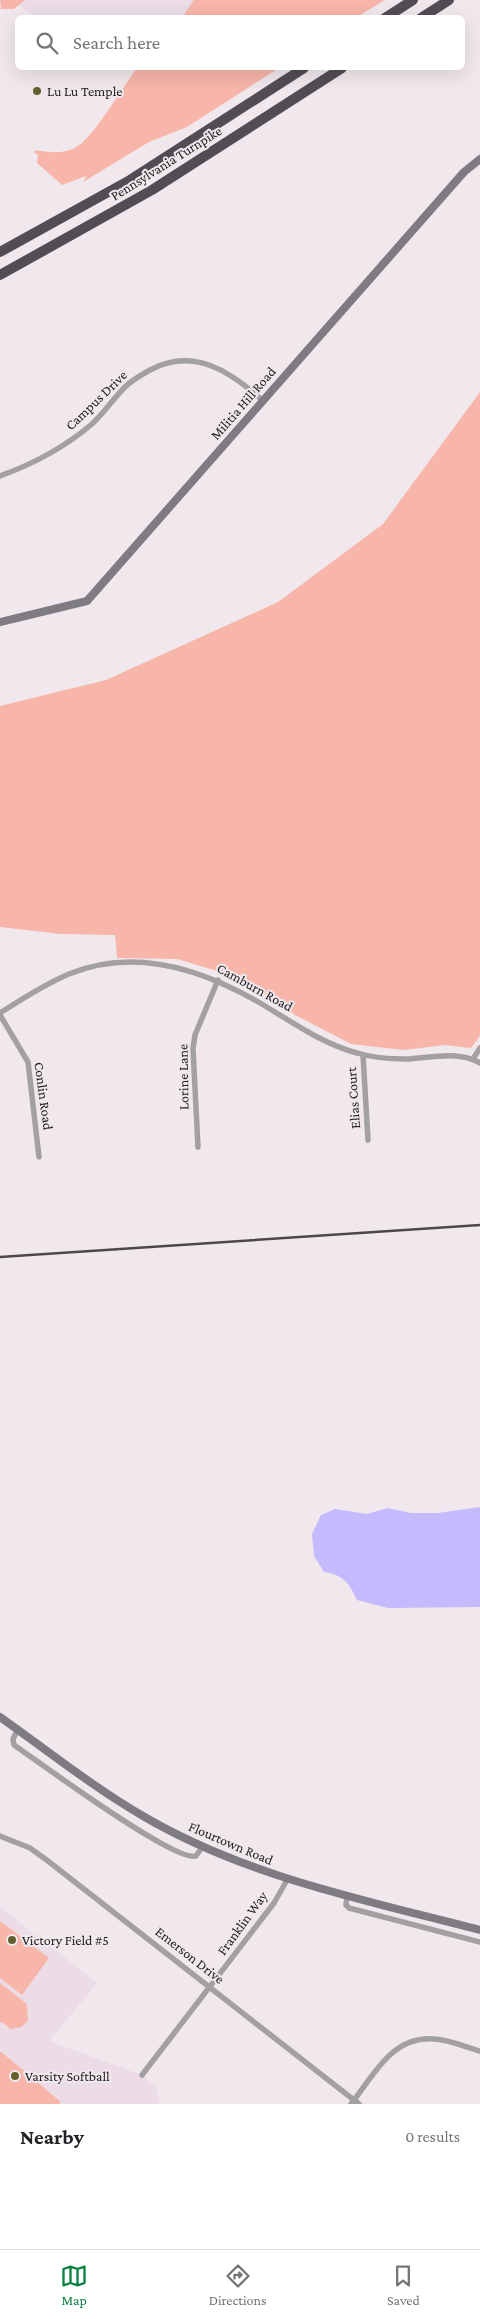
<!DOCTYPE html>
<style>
body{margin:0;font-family:"Crimson Pro",serif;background:#f2f2f2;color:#202124}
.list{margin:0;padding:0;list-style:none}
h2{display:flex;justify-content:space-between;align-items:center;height:65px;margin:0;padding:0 20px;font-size:21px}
h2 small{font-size:16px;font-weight:400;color:#757577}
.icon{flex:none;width:28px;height:28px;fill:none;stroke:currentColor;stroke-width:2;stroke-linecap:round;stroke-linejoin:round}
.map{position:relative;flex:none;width:480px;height:2104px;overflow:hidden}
.search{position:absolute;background:#fff;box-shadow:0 5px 20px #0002;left:15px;right:15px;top:15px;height:55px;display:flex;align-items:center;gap:12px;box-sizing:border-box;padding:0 18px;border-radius:8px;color:#757577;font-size:19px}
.sheet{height:145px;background:#fff}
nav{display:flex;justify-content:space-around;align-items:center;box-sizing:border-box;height:70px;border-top:1px solid #e0e0e0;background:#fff;font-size:14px;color:#757577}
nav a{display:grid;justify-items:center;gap:2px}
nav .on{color:#0b8043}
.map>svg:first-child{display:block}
.built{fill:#ecdce6}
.green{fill:#f7b6a9}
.water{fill:#c4bafd}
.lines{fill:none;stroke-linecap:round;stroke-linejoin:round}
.street{stroke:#a2a0a3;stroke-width:5.5}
.secondary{stroke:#7f7c81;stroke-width:8}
.highway{stroke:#524d54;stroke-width:10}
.rail{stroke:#4b474a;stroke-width:2.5}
.poi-dot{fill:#62602d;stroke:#f1e8ed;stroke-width:2}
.labels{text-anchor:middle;stroke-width:4;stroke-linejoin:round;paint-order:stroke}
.poi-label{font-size:14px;fill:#232022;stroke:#f1e8ed;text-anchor:start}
.street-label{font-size:14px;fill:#232022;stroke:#f1e8ed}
</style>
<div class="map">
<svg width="480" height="2104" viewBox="0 0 480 2104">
<rect width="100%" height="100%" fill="#f1e8ed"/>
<!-- built -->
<g class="built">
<polygon points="10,0 204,0 191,18 37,17"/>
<polygon points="0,1907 97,1983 49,2041 142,2075 156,2086 159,2104 0,2104"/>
</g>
<!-- green -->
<g class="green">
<polygon points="0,0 25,0 14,9 1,9"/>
<polygon points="194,0 385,0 357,17 182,17"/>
<path d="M137,68H279L187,127L149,142L83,182L86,176L62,185L37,163L38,155L34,152L36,150C49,153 66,154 78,146C94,136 124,85 137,68Z"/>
<polygon points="480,392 480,1036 471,1048 444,1045 404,1050 351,1044 295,1015 234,976 177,959 117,958 115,935 60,934 0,927 0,706 106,680 278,602 383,524"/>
<polygon points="0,1921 49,1958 22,1995 0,1978"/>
<polygon points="0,1983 27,2004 28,2021 21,2027 11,2029 2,2022 0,2023"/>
<polygon points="0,2051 61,2102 59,2104 0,2104"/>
</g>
<!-- water -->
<path class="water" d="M480,1507V1607L388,1608L357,1600C349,1583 344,1575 324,1572L314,1556L312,1534L321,1515L335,1509L367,1514L388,1508L411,1513H438Z"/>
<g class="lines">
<!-- street -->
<g class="street">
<path d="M0,476C33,464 65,447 92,424C104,413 113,399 125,387C132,380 141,375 150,370C193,347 230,371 262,400"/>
<path d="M0,1013C22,999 45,984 69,974C134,947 202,969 260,1003C291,1021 322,1044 357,1053C373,1058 390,1059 406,1059C430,1058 457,1050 480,1063"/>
<polyline points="0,1015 28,1062 39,1157"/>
<polyline points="363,1055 368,1140"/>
<polyline points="473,1059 480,1048"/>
<polyline points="198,1147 193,1049 195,1035 218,980"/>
<path d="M18,1729L13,1739L14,1745C39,1762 175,1863 196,1856L203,1846"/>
<polyline points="0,1836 30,1848 48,1861 359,2104"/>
<polyline points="347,1896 346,1905 349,1908 480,1942"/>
<polyline points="142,2075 274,1903 287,1880"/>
<path d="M351,2104C374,2075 392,2035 435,2039C450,2040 465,2047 480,2051"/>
</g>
<!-- secondary -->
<g class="secondary">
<polyline points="0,622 87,601 464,172 480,159"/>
<path d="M0,1717C47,1750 93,1787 143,1816C247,1877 365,1900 480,1930"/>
</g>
<!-- highway -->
<g class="highway">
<polyline points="385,18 413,0"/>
<polyline points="421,18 449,0"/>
<polyline points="0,252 130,180 304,68"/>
<polyline points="0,275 152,190 342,68"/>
</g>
<!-- rail -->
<polyline class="rail" points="0,1257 480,1225"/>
</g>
<!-- markers -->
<g class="poi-dot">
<circle cx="37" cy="91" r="5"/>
<circle cx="12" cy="1940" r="5"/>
<circle cx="15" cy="2076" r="5"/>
</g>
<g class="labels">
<!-- poi labels -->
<g class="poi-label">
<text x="47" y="96">Lu Lu Temple</text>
<text x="22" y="1945">Victory Field #5</text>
<text x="25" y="2081">Varsity Softball</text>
</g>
<!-- street labels -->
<g class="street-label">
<text transform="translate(166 163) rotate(-32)" y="5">Pennsylvania Turnpike</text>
<text transform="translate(96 400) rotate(-44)" y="5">Campus Drive</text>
<text transform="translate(243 403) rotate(-49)" y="5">Militia Hill Road</text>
<text transform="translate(255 987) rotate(29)" y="5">Camburn Road</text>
<text transform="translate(183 1077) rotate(-91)" y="5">Lorine Lane</text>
<text transform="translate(44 1096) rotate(82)" y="5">Conlin Road</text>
<text transform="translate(353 1098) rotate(-94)" y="5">Elias Court</text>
<text transform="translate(231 1843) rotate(23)" y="5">Flourtown Road</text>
<text transform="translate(242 1923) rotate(-54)" y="5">Franklin Way</text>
<text transform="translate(190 1955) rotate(38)" y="5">Emerson Drive</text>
</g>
</g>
</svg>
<div class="search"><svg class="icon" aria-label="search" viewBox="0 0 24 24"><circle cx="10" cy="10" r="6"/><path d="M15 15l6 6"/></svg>Search here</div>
</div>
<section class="sheet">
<h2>Nearby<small>0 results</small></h2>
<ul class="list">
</ul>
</section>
<nav>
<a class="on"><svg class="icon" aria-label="map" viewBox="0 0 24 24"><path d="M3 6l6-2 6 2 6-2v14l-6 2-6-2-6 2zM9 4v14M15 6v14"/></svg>Map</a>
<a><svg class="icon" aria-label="directions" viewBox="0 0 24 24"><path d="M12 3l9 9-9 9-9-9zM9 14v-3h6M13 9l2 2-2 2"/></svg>Directions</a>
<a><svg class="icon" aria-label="saved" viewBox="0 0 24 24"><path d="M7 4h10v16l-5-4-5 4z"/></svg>Saved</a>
</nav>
